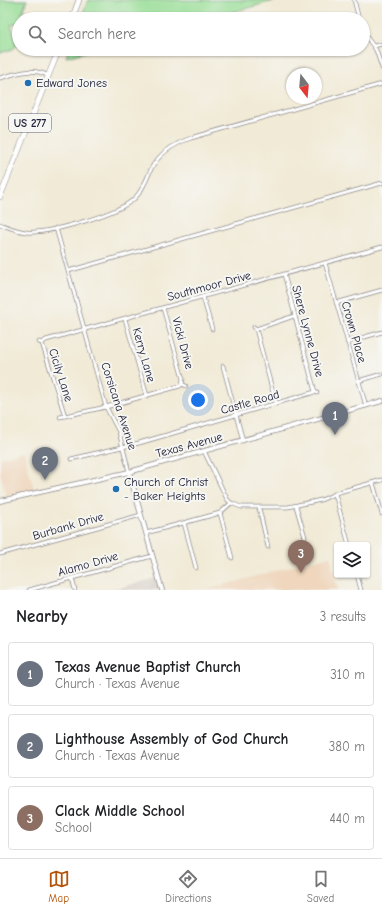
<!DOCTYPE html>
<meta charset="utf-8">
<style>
body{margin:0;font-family:"Comic Neue",sans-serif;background:#f6f6f6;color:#202124}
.controls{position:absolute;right:12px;bottom:12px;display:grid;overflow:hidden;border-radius:4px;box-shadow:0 1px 3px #0004}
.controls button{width:36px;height:36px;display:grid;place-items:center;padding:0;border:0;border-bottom:1px solid #e0e0e0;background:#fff;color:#202124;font:20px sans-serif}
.compass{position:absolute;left:286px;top:68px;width:36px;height:36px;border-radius:50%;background:#fff;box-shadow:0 1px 3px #0004;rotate:164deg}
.you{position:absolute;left:198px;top:400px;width:14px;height:14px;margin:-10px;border:3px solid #fff;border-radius:50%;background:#1a73e8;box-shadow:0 0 0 6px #1a73e833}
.badge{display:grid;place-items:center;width:26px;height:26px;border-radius:50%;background:#b45309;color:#fff;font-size:13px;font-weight:700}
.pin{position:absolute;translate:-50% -33px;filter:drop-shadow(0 1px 2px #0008)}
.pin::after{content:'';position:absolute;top:21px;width:14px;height:12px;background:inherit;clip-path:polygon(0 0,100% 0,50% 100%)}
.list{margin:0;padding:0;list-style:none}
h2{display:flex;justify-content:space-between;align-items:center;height:52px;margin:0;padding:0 16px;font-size:17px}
h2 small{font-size:13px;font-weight:400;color:#757577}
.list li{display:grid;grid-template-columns:26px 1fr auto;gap:12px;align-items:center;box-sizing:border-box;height:64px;margin:0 8px 8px;padding:0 8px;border:1px solid #e0e0e0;border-radius:4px}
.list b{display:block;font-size:15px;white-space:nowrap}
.list p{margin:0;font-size:13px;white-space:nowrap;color:#757577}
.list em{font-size:13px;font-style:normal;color:#757577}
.icon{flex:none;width:22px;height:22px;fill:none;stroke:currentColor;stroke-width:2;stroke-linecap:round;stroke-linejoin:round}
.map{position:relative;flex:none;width:382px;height:590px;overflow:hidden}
.search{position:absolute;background:#fff;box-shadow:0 1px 3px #0004;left:12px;right:12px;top:12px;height:44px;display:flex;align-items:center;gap:10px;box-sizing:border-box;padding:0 14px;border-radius:22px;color:#757577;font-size:15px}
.sheet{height:268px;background:#fff}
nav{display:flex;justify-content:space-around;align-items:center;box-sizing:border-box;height:56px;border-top:1px solid #e0e0e0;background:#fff;font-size:11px;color:#757577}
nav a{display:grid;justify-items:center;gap:2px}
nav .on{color:#b45309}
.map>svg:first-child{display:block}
.built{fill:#efd6bc}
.industrial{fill:#cdc2b9}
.green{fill:#99de97;stroke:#5e8069}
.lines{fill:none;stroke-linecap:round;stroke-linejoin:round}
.street-casing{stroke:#8a8688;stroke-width:4.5}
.secondary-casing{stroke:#8a8688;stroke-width:5.5}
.highway-casing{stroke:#8a8688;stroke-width:6}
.street{stroke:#fff;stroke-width:3}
.secondary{stroke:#fff;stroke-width:4}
.highway{stroke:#fff;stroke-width:5}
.poi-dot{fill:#1f6fb2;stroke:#f6f6f2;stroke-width:1.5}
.labels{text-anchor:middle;stroke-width:4;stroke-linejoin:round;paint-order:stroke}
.shield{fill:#f6f6f2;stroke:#626272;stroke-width:1}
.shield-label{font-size:11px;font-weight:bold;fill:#22223b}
.poi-label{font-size:12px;fill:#22223b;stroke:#f6f6f2;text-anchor:start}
.street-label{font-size:12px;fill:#22223b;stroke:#f6f6f2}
</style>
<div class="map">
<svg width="382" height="590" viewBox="0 0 382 590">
<rect width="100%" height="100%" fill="#f6f6f2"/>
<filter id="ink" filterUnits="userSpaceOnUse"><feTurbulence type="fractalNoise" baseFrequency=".025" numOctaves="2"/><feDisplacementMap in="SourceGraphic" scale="8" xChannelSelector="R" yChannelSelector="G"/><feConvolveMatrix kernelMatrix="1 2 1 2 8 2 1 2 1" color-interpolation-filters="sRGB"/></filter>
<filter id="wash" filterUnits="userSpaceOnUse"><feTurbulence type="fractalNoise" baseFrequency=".012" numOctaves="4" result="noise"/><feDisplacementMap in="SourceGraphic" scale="16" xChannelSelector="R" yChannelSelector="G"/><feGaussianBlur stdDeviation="0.9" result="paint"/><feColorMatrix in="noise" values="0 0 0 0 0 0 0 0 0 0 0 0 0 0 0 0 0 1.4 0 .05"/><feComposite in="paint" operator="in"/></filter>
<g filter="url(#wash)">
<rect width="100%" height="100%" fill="#f1ead6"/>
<!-- built -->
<g class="built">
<polygon points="24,452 34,490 6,496 0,473 0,458"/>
<polygon points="330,556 338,590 205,590"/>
</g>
<!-- industrial -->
<polygon class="industrial" points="156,578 160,590 111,590"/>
<!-- green -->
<g class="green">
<polygon points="0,0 27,0 18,23 11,25 17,45 13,49 0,53"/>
<polygon points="88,0 277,0 207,19 81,19"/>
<polygon points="69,49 96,49 66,57"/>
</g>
</g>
<g filter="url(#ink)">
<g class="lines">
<defs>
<g id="street">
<polyline points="354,0 359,19"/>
<polyline points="363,32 376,50 382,68"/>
<polyline points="374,46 382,44"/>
<path d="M0,78C18,73 31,67 49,76"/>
<path d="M0,224C8,227 17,231 26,232C48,234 119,214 135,198C143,190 147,179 151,169C159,153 174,144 191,138L382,84"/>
<polyline points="56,228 106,407 119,432 129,472"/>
<polyline points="325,263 366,406"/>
<polyline points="68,271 382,183"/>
<polyline points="284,274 315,392"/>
<polyline points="203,297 212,329"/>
<polyline points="336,303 382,290"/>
<polyline points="163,308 183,379 182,384"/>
<polyline points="125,319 147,396"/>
<polyline points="254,327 256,329 294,316"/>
<polyline points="256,329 276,404"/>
<polyline points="39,342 42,343 65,416"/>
<polyline points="347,342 382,332"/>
<polyline points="42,343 46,340 382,247"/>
<polyline points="223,366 243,441"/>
<polyline points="358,381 382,374"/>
<polyline points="60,417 106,407 180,386 182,384 186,386"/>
<polyline points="204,451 227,499 231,503 241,507 288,507 321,500 339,492 382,480"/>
<polyline points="71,459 139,443 315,392 317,393"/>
<polyline points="373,483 382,514"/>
<polyline points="335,494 349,545"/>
<polyline points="296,506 305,537"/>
<polyline points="259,508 268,547"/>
<polyline points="220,513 232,558"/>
<polyline points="184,523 196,568"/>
<polyline points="146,533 220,513 231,503"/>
<polyline points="0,554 141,515"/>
<polyline points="357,575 361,590"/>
<polyline points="72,578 75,590"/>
<polyline points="29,590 152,556"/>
</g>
<g id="secondary">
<polyline points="129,472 162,590"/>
<polyline points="0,501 129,472 382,401"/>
</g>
<g id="highway">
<polyline points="72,19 79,0"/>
<polyline points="0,197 59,49"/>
</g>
</defs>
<!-- street casing -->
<use href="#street" class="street-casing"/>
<!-- secondary casing -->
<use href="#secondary" class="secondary-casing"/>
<!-- highway casing -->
<use href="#highway" class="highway-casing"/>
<!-- street -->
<use href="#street" class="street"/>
<!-- secondary -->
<use href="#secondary" class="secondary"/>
<!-- highway -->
<use href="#highway" class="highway"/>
</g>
</g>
<!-- markers -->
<g class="poi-dot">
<circle cx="28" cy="83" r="4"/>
<circle cx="116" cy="489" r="4"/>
</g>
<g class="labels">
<!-- shield labels -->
<rect class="shield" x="9" y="114" width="42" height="18" rx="3"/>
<g class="shield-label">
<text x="30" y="127">US 277</text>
</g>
<!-- poi labels -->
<g class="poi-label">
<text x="36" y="87">Edward Jones</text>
<text x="124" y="486">Church of Christ<tspan x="124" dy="14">- Baker Heights</tspan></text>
</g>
<!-- street labels -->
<g class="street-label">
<text transform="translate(209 286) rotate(-15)" y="4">Southmoor Drive</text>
<text transform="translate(308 331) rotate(75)" y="4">Shere Lynne Drive</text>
<text transform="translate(354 332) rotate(74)" y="4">Crown Place</text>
<text transform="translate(183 343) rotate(75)" y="4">Vicki Drive</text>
<text transform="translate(144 355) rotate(74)" y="4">Kerry Lane</text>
<text transform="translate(61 375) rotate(72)" y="4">Cicily Lane</text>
<text transform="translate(250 402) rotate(-16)" y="4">Castle Road</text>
<text transform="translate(119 406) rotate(72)" y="4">Corsicana Avenue</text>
<text transform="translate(189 445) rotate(-15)" y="4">Texas Avenue</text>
<text transform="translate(68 526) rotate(-16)" y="4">Burbank Drive</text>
<text transform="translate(88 564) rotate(-16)" y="4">Alamo Drive</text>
</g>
</g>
</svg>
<div class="controls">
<button><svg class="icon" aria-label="layers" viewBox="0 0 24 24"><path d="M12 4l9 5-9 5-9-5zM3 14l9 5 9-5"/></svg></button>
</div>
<svg class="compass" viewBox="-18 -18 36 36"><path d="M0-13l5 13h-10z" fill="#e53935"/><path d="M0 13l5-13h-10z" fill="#757577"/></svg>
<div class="you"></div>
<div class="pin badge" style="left:335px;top:435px;background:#6b7280">1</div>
<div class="pin badge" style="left:45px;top:480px;background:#6b7280">2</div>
<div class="pin badge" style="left:301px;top:573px;background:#8d6e63">3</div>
<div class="search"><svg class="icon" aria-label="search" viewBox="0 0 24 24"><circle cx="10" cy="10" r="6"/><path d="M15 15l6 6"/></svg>Search here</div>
</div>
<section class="sheet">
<h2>Nearby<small>3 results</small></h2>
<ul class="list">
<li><span class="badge" style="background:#6b7280">1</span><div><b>Texas Avenue Baptist Church</b><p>Church · Texas Avenue</p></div><em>310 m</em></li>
<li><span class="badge" style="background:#6b7280">2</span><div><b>Lighthouse Assembly of God Church</b><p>Church · Texas Avenue</p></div><em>380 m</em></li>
<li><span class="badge" style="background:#8d6e63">3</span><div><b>Clack Middle School</b><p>School</p></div><em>440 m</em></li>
</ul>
</section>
<nav>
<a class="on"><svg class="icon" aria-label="map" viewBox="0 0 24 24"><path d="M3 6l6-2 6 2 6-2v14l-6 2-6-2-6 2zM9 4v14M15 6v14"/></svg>Map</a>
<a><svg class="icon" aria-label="directions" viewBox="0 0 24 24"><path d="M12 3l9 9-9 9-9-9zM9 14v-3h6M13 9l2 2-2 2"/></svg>Directions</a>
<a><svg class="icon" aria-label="saved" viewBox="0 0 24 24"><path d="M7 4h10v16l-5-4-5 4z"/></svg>Saved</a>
</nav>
